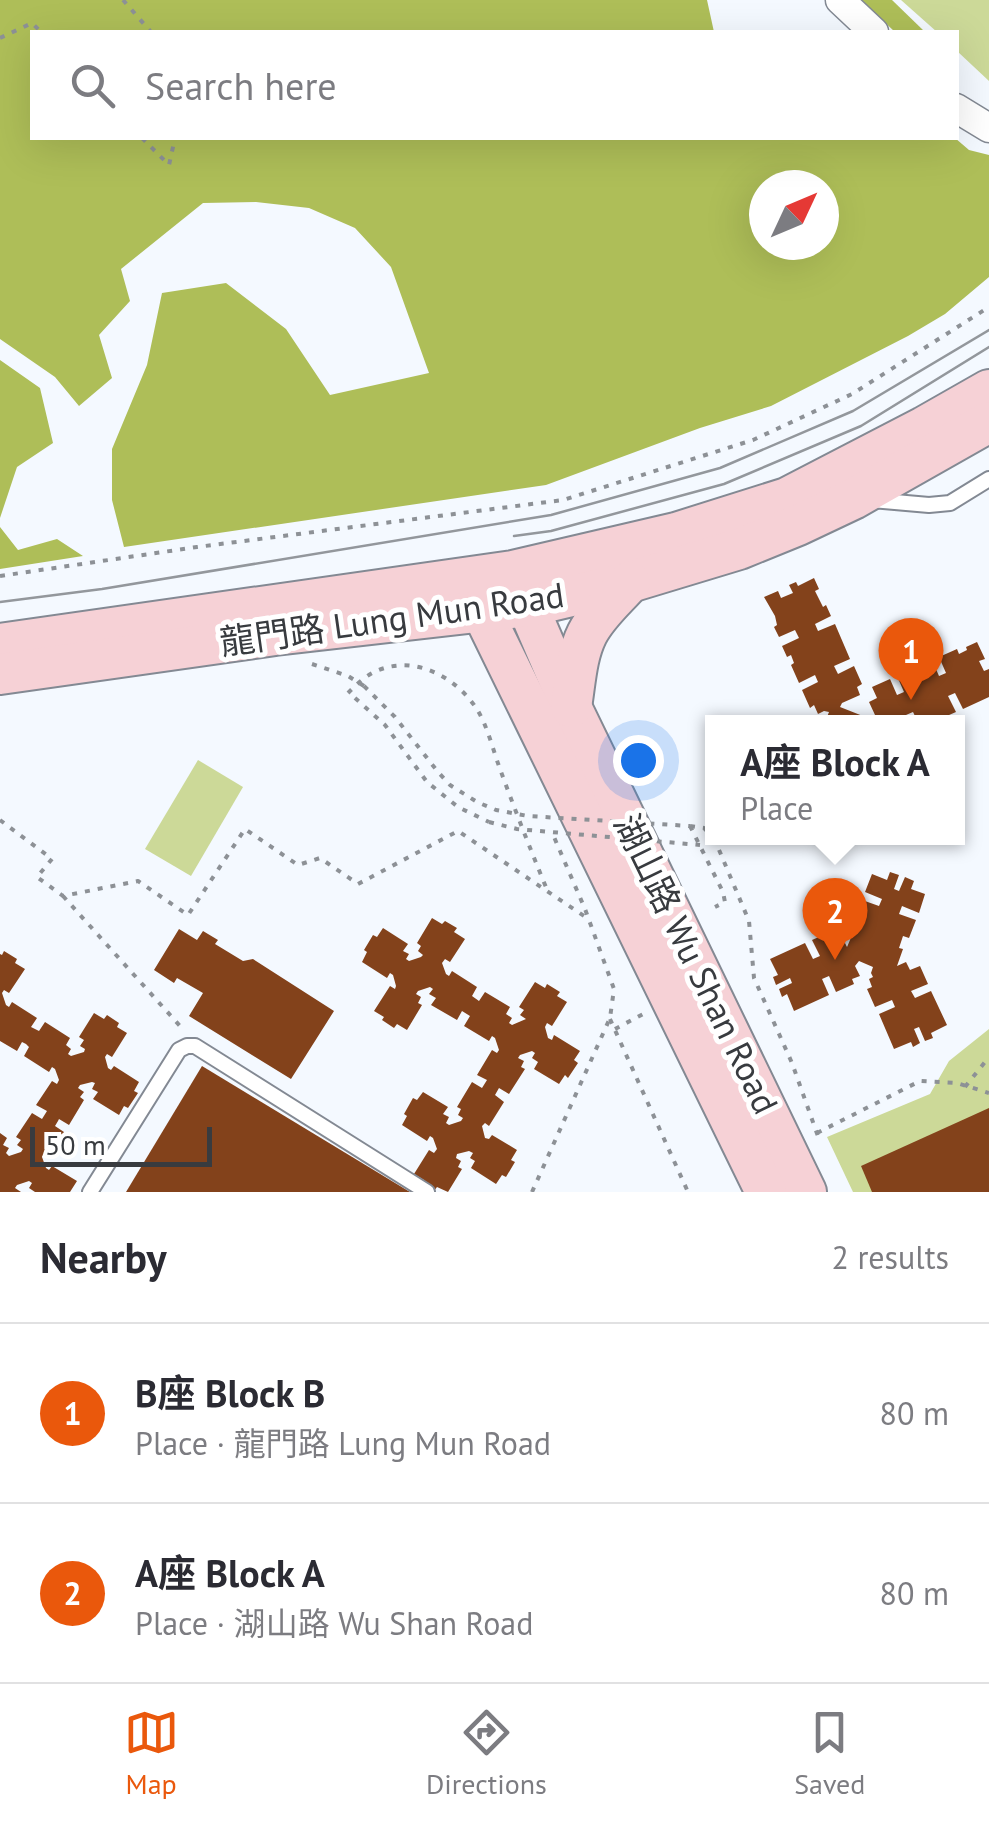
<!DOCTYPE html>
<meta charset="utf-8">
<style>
body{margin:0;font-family:"PT Sans","Noto Sans TC",sans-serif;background:#f7f7f7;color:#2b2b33}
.compass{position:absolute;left:749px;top:170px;width:90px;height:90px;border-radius:50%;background:#fff;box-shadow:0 10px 40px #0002;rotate:46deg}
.scale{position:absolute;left:30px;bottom:25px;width:182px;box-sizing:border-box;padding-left:10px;border:5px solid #383b3f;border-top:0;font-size:28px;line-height:35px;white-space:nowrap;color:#383b3f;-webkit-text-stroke:8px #fff;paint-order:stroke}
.you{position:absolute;left:638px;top:760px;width:35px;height:35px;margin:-25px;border:8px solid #fff;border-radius:50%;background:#1a73e8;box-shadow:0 0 0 15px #1a73e833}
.badge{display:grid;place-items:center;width:65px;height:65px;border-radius:50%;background:#ea580c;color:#fff;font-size:32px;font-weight:700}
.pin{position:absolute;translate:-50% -82px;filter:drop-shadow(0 2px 5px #0008)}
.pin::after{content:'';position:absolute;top:52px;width:35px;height:30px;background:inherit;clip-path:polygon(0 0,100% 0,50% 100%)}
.popup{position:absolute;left:705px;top:715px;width:260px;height:130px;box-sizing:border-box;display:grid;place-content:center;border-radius:0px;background:#fff;filter:drop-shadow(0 2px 8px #0005);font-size:32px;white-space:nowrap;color:#7c7c81}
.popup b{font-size:38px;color:#2b2b33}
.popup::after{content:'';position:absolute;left:50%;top:100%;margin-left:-20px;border:20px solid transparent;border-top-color:#fff}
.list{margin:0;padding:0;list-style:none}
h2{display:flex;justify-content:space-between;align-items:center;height:130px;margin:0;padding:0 40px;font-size:42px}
h2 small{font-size:32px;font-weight:400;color:#7c7c81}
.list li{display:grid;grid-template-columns:65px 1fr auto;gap:30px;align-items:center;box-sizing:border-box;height:180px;padding:0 40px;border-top:2px solid #e1e1e2}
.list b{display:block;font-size:38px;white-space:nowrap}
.list p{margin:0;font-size:32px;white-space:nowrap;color:#7c7c81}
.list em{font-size:32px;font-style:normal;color:#7c7c81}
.icon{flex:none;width:55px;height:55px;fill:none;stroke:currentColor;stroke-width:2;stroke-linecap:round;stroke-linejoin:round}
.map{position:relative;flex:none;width:989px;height:1192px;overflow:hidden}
.search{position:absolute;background:#fff;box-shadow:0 10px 40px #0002;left:30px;right:30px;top:30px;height:110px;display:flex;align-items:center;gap:25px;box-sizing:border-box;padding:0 35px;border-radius:0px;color:#7c7c81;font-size:38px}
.sheet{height:490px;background:#fff}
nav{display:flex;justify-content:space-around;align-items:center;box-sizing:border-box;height:140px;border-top:2px solid #e1e1e2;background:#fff;font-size:28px;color:#7c7c81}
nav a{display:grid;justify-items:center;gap:5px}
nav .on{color:#ea580c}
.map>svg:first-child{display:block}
.green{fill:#ccd998}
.forest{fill:#aebe58;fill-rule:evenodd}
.building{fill:#83421b}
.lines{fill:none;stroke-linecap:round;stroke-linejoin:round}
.service-casing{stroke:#838993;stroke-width:18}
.minor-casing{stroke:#838993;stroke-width:31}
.secondary-casing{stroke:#838993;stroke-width:44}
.path{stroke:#8d9196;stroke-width:4;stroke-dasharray:5 8;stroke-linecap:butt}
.service{stroke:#fff;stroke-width:14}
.minor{stroke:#fff;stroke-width:28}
.secondary{stroke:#f6d1d6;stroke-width:40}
.tram{stroke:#93979c;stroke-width:2.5}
.path-bridge{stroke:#8d9196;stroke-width:4;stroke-dasharray:5 8;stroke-linecap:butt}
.labels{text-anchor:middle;stroke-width:10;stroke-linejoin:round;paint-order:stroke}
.street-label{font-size:35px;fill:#383b3f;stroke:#fff}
</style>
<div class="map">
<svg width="989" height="1192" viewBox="0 0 989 1192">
<rect width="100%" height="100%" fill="#f4f9ff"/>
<!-- green -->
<g class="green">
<polygon points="901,0 989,0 989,81 957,51 956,32 937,32"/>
<polygon points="198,760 243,787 191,876 145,849"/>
<polygon points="989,1029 989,1192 853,1192 827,1137 930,1094 949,1061"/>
</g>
<!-- forest -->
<g class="forest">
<path d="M0,0H707L714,32H32V138H955L969,150L989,155V277L945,314L908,336L771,406L700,428L546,485L124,547L112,500V449L147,365L162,293L226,283L286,329L330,395L429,373L391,267L355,228L309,208L256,202L203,203L121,269L130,301L99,335L112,378L79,406L55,377L0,339ZM764,185H824V245H764Z"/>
<polygon points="861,0 892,0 925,32 895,32"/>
<polygon points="0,360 40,388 53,443 17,467 0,518"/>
<polygon points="0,527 18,550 57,539 83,556 0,569"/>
</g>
<!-- building -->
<g class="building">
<polygon points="814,578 819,589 815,591 823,607 826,605 831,616 815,624 818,631 835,624 850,659 834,666 838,674 854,666 862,684 857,687 860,695 842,703 840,707 873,720 875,715 869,702 877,698 872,687 890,679 897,695 904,692 897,676 932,660 939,676 946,673 939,657 957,649 959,654 967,650 966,647 977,642 985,659 979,661 984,671 989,669 989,697 963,709 955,693 948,696 956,712 933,722 918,722 913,712 906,715 910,722 825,722 829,712 824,711 818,714 814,705 810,708 802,690 818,682 815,675 799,683 791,665 794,663 791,655 787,657 782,646 799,638 795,630 779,637 774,627 777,625 775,616 764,597 778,591 781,598 793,593 789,585 796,582 798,586"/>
<polygon points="890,872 899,875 894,889 899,891 905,877 914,881 911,889 925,894 919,913 902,906 899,914 916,920 909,938 903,936 899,948 903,949 897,966 906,962 910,970 920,966 928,984 911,991 915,998 931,991 947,1025 931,1033 933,1038 925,1041 919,1027 914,1029 920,1043 913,1047 911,1042 894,1049 879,1014 895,1007 892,1000 875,1007 867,989 872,987 869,979 873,977 871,973 873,967 859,961 855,966 860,976 852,979 854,984 836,992 829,976 822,979 829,995 794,1011 787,994 782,997 779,989 792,983 790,978 776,985 773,977 778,975 770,959 805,943 813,959 820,956 812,940 830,932 834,941 842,937 847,947 859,919 856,918 862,900 879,906 882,899 865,892 872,874 887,880"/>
<polygon points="432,918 442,924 445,921 457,928 454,932 465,939 450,962 445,959 442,963 446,974 449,976 452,971 477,987 472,996 479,1001 485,992 510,1007 506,1014 512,1018 509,1023 512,1025 526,1019 520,1015 524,1010 519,1007 535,982 545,988 547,984 560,992 557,996 567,1002 552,1026 547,1023 545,1027 548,1038 552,1040 554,1035 580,1051 574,1060 578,1063 568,1078 565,1075 559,1084 534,1069 538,1062 532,1058 535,1053 532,1051 520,1055 518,1058 524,1061 521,1067 525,1069 509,1094 499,1088 495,1095 504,1102 489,1126 485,1123 482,1126 485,1138 489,1139 492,1135 517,1150 511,1160 515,1162 506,1177 502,1175 496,1184 471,1168 475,1161 470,1158 473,1153 469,1151 457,1154 456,1158 461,1161 458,1167 462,1169 448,1192 437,1187 434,1191 422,1184 424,1180 414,1174 429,1150 434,1153 437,1149 433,1138 430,1136 427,1141 402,1125 407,1116 404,1114 413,1098 417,1100 423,1092 448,1107 443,1114 449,1117 446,1123 449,1125 461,1121 463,1118 458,1115 461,1109 457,1107 472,1082 482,1088 487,1080 477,1075 492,1050 497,1053 499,1050 495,1038 492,1036 489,1041 464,1026 470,1016 462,1011 457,1020 431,1005 436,998 429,994 433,989 430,987 418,991 416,994 421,997 418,1003 422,1005 407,1030 397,1024 394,1028 382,1020 384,1017 374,1011 390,986 395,989 396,986 393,975 390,973 387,978 362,962 367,952 364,950 373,935 377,937 383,928 408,944 403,951 409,954 406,959 409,961 421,957 423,955 418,951 421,946 417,943"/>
<polygon points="179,929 197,940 203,931 218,940 215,944 243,961 253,959 334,1011 291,1079 189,1016 203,993 177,978 174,983 154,970"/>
<polygon points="4,951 17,959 15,963 25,969 9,993 4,990 2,993 6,1005 9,1007 12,1002 37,1018 31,1027 39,1031 45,1022 70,1038 66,1045 71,1049 68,1054 71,1056 84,1052 85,1049 80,1046 84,1040 79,1037 94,1013 104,1019 107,1015 119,1023 117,1027 127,1033 112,1057 107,1054 105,1057 108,1068 111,1070 114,1066 139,1082 134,1091 138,1093 128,1108 124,1106 119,1115 93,1099 98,1092 92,1089 95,1083 92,1082 80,1085 78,1088 84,1092 80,1097 84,1100 69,1125 59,1119 58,1121 55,1126 64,1132 49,1156 44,1154 42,1157 46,1168 49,1170 52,1166 77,1181 70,1192 35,1192 29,1188 32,1183 29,1181 17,1185 15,1188 21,1192 0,1192 0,1133 7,1138 3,1145 9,1148 6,1153 9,1156 21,1152 23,1149 17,1145 21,1140 16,1137 32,1113 42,1119 47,1111 36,1105 52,1081 57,1084 59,1080 55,1069 52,1067 49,1072 24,1056 29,1047 26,1044 22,1042 17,1051 0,1041 0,954 2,955"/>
<polygon points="202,1066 410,1192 126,1192"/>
<polygon points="989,1108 989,1192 872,1192 861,1166"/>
</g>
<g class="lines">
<defs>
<g id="service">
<polyline points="872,500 929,505 950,503 989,479"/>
<polyline points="90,1192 179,1050 187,1046 195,1046 427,1192"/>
</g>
<g id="minor">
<polyline points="840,0 874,32"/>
<polyline points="956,108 989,128"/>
</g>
<g id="secondary">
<polyline points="518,584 571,707 806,1192"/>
<polyline points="472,591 766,1192"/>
<polyline points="0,644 513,571 676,533 787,498 924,427 989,390"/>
<polyline points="0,674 275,635 529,606 630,582 739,549 798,525 853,499 989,422"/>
<path d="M571,707C575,683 576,656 587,634C597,614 616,598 630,582"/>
</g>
</defs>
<!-- service casing -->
<use href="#service" class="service-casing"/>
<!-- minor casing -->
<use href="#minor" class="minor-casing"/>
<!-- secondary casing -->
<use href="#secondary" class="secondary-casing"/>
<!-- path -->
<g class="path">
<polyline points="123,0 151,32"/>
<polyline points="0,38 32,23 41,32"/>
<polyline points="142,138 169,165 175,138"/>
<polyline points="0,576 197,547 563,500 753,440 852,394 989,307"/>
<polyline points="312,664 348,676 364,686"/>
<path d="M348,693C357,684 367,674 379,670C416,655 458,678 478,711C488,728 493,750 500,769C515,810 531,851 548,892"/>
<polyline points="355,698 385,725 427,782 458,807 489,822"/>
<polyline points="0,820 52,859 37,877 63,896 138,881 188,915 245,829 298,865 320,858 358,884 458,831 587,918"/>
<polyline points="690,826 723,892 725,902 715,907"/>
<polyline points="690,826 704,828 712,836"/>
<polyline points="714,838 749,921 754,978 792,1063 820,1142"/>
<polyline points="63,896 180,1026"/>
<polyline points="610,1019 688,1192"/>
<polyline points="615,1029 645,1013"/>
<polyline points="965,1087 989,1057"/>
<polyline points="817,1133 920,1081 957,1083 989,1093"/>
<polyline points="532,1192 610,1018 614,989 585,909 554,837"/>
</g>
<!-- service -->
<use href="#service" class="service"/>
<!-- minor -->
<use href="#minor" class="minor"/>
<!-- secondary -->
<use href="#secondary" class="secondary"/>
<!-- tram -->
<g class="tram">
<polyline points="514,536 551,531 724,484 861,426 989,347"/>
<polyline points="0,602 102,589 551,515 720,468 853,411 989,330"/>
</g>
<!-- path-bridge -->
<g class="path-bridge">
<polyline points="364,686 395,717 438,772 450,785 477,802 496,810 528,816 690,826"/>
<polyline points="489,822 517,829 700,845"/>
</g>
</g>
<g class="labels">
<!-- street labels -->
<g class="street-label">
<text transform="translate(392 619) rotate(-8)" y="12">龍門路 Lung Mun Road</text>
<text transform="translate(696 964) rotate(64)" y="12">湖山路 Wu Shan Road</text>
</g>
</g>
</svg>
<svg class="compass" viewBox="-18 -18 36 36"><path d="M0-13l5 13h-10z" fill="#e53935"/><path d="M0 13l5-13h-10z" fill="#7c7c81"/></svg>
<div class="scale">50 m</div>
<div class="you"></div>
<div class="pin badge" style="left:911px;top:700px">1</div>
<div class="pin badge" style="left:835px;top:960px">2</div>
<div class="popup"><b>A座 Block A</b>Place</div>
<div class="search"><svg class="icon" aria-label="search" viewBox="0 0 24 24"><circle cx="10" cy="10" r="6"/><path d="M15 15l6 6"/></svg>Search here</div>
</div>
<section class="sheet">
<h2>Nearby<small>2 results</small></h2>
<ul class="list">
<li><span class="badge">1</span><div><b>B座 Block B</b><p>Place · 龍門路 Lung Mun Road</p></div><em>80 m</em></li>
<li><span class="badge">2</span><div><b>A座 Block A</b><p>Place · 湖山路 Wu Shan Road</p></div><em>80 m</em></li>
</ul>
</section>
<nav>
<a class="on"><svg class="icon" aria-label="map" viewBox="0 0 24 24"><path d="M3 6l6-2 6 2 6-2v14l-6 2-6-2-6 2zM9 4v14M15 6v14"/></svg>Map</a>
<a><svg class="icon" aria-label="directions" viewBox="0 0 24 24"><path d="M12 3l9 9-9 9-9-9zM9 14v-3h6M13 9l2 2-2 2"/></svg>Directions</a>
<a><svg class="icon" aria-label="saved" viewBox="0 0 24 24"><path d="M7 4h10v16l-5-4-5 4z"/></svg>Saved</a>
</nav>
